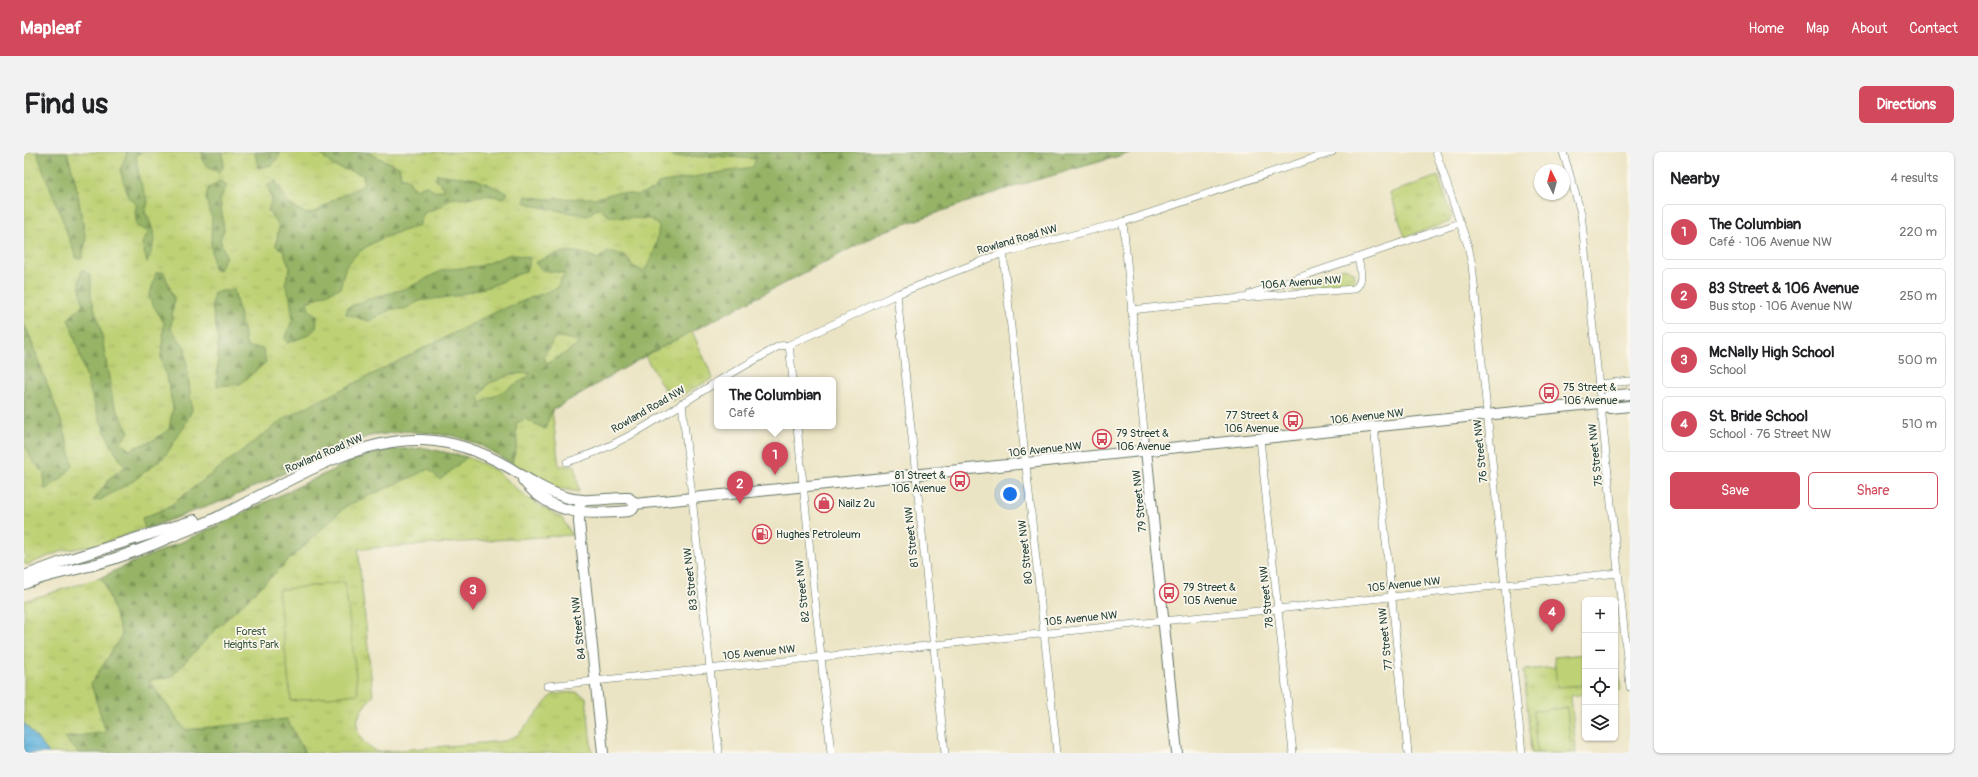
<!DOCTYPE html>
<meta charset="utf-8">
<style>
body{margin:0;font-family:Pangolin,sans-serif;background:#f2f2f2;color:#202124}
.controls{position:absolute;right:12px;bottom:12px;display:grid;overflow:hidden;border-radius:6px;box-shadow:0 1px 3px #0004}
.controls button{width:36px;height:36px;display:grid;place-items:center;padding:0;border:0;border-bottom:1px solid #e0e0e0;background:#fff;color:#202124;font:20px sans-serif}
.compass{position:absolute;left:1510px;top:12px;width:36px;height:36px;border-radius:50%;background:#fff;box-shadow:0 1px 3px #0004;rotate:354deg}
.you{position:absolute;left:986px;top:342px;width:14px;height:14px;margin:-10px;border:3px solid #fff;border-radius:50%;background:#1a73e8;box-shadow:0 0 0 6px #1a73e833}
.badge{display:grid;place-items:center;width:26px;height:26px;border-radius:50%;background:#d1495b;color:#fff;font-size:13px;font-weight:700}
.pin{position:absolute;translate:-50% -33px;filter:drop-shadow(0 1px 2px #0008)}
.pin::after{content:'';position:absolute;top:21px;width:14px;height:12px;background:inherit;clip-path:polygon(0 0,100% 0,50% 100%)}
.popup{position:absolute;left:690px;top:225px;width:122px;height:52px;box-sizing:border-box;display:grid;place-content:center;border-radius:6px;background:#fff;filter:drop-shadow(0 1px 3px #0005);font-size:13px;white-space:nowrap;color:#757577}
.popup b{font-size:15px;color:#202124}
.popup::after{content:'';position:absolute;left:50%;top:100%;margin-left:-8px;border:8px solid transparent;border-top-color:#fff}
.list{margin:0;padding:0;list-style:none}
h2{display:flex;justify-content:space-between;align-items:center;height:52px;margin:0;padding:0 16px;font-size:17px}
h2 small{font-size:13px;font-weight:400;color:#757577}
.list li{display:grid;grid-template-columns:26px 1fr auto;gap:12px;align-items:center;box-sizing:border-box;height:56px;margin:0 8px 8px;padding:0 8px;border:1px solid #e0e0e0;border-radius:6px}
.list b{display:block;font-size:15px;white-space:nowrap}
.list p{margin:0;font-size:13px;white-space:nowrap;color:#757577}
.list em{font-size:13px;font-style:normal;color:#757577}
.actions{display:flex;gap:8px;padding:12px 16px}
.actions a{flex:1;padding:9px 0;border:1px solid #d1495b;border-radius:6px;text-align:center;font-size:14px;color:#d1495b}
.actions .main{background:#d1495b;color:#fff}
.icon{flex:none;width:22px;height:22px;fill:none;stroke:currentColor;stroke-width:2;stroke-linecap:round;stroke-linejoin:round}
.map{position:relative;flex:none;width:1606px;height:601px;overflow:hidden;border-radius:6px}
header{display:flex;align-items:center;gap:24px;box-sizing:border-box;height:56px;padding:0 20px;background:#d1495b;color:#fff}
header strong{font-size:19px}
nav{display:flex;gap:22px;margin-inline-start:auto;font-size:14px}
.intro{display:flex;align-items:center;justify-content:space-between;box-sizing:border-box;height:96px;padding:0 24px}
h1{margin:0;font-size:28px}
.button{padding:10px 18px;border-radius:6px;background:#d1495b;color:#fff;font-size:14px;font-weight:700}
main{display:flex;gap:24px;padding:0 24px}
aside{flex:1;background:#fff;border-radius:6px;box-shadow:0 1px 3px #0004}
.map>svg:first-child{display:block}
.grass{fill:url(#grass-tufts);stroke:#6e8754}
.forest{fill:url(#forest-firs);stroke:#5a784d;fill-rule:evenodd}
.pitch{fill:#bed174;stroke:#6e8754}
.water{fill:url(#water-waves);stroke:#407888}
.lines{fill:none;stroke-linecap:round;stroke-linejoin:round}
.street-casing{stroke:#676;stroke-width:8}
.secondary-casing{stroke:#676;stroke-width:12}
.street{stroke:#fff;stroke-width:7}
.secondary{stroke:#fff;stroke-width:10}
.labels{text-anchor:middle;stroke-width:3.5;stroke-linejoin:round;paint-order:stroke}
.street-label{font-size:11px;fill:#1f3d34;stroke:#fbf7ec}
.poi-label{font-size:11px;fill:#1f3d34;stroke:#fbf7ec;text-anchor:start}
.park-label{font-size:11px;fill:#3f5b41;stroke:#fbf7ec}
</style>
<header>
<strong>Mapleaf</strong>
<nav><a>Home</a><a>Map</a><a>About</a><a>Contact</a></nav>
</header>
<div class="intro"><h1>Find us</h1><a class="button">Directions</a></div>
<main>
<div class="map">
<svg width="1606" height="601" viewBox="0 0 1606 601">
<defs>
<pattern id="grass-tufts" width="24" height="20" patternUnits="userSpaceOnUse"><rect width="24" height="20" fill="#bed174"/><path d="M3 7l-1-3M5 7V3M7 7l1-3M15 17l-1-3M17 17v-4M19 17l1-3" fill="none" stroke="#a3b465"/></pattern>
<pattern id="forest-firs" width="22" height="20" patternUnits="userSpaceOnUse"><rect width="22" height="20" fill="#96b366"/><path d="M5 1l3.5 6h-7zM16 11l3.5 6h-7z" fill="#7a9355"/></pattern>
<pattern id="water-waves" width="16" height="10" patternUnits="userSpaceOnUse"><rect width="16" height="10" fill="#62b3dd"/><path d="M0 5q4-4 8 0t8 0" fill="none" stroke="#5093b4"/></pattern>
</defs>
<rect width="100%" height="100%" fill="#fbf7ec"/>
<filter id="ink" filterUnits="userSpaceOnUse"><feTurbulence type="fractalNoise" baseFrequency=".025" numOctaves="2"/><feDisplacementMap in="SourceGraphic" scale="8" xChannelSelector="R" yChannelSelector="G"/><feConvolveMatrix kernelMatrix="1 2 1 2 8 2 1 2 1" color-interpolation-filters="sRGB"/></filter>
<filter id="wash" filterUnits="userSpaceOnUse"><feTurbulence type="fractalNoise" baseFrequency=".012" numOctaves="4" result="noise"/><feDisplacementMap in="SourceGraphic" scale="16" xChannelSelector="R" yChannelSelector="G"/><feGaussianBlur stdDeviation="0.9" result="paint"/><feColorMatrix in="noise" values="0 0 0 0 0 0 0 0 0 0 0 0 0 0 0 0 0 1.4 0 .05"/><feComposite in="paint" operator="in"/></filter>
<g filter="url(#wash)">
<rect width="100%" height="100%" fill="#ebe4c4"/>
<!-- grass -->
<g class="grass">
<polygon points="0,0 1109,0 978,38 858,80 668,179 689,226 647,249 621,204 528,258 535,314 551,313 555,340 532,336 520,331 458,294 431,284 382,279 346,284 314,296 206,346 74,393 38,399 2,413 0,411"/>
<polygon points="1414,24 1428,63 1425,70 1381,85 1366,41"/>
<polygon points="1320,116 1330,120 1330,130 1325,134 1273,139 1269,139 1267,136 1268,133"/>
<path d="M401,296L443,305L470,317L503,346L538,366L548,383L334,397L349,544C328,565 326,584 353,600L481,589L494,583L529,542L552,540L562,545L568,601H25L0,571V449L76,426L103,413L158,390L332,307L365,298Z"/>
<polygon points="1591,509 1594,509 1597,539 1591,540"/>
<polygon points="1561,512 1561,542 1547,544 1552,601 1507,601 1500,518"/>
</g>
<!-- forest -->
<g class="forest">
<path d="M13,0H43L51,28L62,88L58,106L53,107C46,92 42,76 36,61C28,40 19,21 13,0Z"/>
<path d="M102,0H117L112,3L115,26L124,50L121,60C132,81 133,89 123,110L118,91L125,80L113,74L111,60L113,53L105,46L96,18L103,2Z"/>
<polygon points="178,0 199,0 199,16 194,21 179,10"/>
<polygon points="231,0 255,0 256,3 248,13 234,16"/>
<path d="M294,0H342L375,15L377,24L385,28L387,33L392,37L402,33L412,40L421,37L412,28L413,22L452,27L484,41L480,46L461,43L437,47L428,45L418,54L400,61L395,74C368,82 338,90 322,115C319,121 318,129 316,136L283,150L285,158L293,164L292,176L285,183L263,191L261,185L269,167L266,145L261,132L266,116L259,98L252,94L255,74L244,58L248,47L243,33L251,28L265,52L282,62L294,59L310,47L339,34L340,23L309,14Z"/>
<path d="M643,0H1109L978,38L858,80L621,204L528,258L521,277L502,267L492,271L493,293L488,311L458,294L431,284L382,279L346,284L314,296L206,346L121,377L118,366L143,356L261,266L476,158L533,136L540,121L518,118L511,111C534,99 550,95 574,107L585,99L600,103L609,114L619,120C630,107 633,91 635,74L627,67L587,65L573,56L564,64C542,59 521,58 500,50L502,44L522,47L572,46L594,40L613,43L631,37L634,31L729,15L732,7L694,4L648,5ZM538,185L556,190L545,199L523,212L520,205L530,186ZM507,221L503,226L457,251L455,245L464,232L488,222Z"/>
<polygon points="195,29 203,33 196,47 200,78 196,87 202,104 195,118 190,118 187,90 188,67 182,46 184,37"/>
<polygon points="487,102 506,106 502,119 467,134 431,144 395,149 381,157 368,157 345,169 322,162 324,155 345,147 384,136 419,118 456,114"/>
<path d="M58,117L67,123V144L77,179L89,250L105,280L97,290L105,298L130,288L145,277L149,256L145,234L137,206L140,171L125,146L132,121L140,120L150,147L147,176L161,196L168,258L160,275L141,304L109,329L76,348L69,349L87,325L101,315C69,272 63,216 44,167L59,153L55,129Z"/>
<polygon points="210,138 223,195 239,197 242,210 216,232 193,234 194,187 188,154 190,140"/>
<polygon points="0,170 39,274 49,314 37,327 21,338 20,322 9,309 0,291"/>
<polygon points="401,296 443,305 416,328 405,317 322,354 193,476 147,525 125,528 161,578 263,567 281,601 55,601 39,586 82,580 67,532 98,483 80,430 76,426 103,413 158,390 332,307 365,298"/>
</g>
<!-- pitch -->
<g class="pitch">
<polygon points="321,430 334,542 267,549 254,438"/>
<polygon points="1561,502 1561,533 1533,535 1530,505"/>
<polygon points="1543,556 1547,601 1513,601 1509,559"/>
</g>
<!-- water -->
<polygon class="water" points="0,571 25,601 0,601"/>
</g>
<g filter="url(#ink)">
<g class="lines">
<defs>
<g id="street">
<polyline points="1412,0 1444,94 1448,113 1498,601"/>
<polyline points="1539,0 1557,61 1606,535"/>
<polyline points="1099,70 1122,298"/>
<polyline points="979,101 1033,601"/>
<polyline points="873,142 921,601"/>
<polyline points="1226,142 1436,71"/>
<path d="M1107,158L1217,146L1330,137C1341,130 1336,117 1334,106"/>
<polyline points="765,193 769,228"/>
<polyline points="696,228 755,194 765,193 873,142 979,101 1099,70 1308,0"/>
<polyline points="1574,232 1606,229"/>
<polyline points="658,251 695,601"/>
<polyline points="773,274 807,601"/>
<polyline points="1350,275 1384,601"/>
<polyline points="1236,287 1269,601"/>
<path d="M543,310C597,295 645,259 693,230"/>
<polyline points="523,534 1594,421"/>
</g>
<g id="secondary">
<polyline points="1576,251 1586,256 1606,254"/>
<polyline points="1122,298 1153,601"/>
<path d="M499,328C528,364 563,363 605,359L609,357L611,352"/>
<polyline points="556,349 555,370 579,601"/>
<polyline points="611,352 1576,251 1585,244 1606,242"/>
<polyline points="0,424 43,408 171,368"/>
<path d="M0,432C22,423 46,419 69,413C97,405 125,395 151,383C172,375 194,366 214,355C268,327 334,286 398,288C429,289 459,300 486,316C504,327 521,339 541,345C563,352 583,345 605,346L611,352"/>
</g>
</defs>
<!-- street casing -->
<use href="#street" class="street-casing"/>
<!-- secondary casing -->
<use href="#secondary" class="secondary-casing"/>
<!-- street -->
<use href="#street" class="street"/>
<!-- secondary -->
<use href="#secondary" class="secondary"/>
</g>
</g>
<!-- icons -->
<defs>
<symbol id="bus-ring" viewBox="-11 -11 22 22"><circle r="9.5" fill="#fbf7ec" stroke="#d1495b" stroke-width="1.5"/><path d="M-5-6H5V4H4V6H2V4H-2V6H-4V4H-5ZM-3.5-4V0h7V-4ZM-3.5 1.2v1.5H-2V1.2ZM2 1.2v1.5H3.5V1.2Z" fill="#d1495b"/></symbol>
<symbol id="shop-ring" viewBox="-11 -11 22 22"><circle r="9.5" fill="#fbf7ec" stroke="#d1495b" stroke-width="1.5"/><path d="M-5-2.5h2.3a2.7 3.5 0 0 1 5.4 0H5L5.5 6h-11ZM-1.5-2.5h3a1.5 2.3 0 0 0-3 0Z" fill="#d1495b"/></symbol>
<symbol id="fuel-ring" viewBox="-11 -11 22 22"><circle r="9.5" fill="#fbf7ec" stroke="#d1495b" stroke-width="1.5"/><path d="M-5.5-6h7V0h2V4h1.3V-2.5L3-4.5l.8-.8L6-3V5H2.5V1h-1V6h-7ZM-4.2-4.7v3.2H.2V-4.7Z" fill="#d1495b"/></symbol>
</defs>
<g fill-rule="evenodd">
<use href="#bus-ring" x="1514" y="230" width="22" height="22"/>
<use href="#bus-ring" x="1258" y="258" width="22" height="22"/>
<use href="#bus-ring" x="1067" y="276" width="22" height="22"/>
<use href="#bus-ring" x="925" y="318" width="22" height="22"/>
<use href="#shop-ring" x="789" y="340" width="22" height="22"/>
<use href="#fuel-ring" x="727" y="371" width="22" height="22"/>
<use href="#bus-ring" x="1134" y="430" width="22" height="22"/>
</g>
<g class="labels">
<!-- street labels -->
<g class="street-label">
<text transform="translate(993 87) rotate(-16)" y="4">Rowland Road NW</text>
<text transform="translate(1277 130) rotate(-4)" y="4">106A Avenue NW</text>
<text transform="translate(624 257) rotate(-30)" y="4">Rowland Road NW</text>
<text transform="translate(1343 264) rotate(-6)" y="4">106 Avenue NW</text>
<text transform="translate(1021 297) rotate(-6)" y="4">106 Avenue NW</text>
<text transform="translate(1456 299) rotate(-96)" y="4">76 Street NW</text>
<text transform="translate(300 301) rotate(-23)" y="4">Rowland Road NW</text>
<text transform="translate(1571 303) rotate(-96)" y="4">75 Street NW</text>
<text transform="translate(1115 349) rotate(-96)" y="4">79 Street NW</text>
<text transform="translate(887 385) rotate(-96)" y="4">81 Street NW</text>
<text transform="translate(1001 400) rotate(-96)" y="4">80 Street NW</text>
<text transform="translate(666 427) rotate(-96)" y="4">83 Street NW</text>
<text transform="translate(1380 432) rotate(-6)" y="4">105 Avenue NW</text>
<text transform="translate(778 439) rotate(-96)" y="4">82 Street NW</text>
<text transform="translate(1242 445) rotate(-96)" y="4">78 Street NW</text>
<text transform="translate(1057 466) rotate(-6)" y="4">105 Avenue NW</text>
<text transform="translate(554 476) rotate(-96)" y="4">84 Street NW</text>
<text transform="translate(1361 487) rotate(-96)" y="4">77 Street NW</text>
<text transform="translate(735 500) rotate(-6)" y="4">105 Avenue NW</text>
</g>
<!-- poi labels -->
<g class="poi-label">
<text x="1539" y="239">75 Street &amp;<tspan x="1539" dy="13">106 Avenue</tspan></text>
<text x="1255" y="267" text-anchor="end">77 Street &amp;<tspan x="1255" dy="13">106 Avenue</tspan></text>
<text x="1092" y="285">79 Street &amp;<tspan x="1092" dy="13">106 Avenue</tspan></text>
<text x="922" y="327" text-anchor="end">81 Street &amp;<tspan x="922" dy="13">106 Avenue</tspan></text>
<text x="814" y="355">Nailz 2u</text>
<text x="752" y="386">Hughes Petroleum</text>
<text x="1159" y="439">79 Street &amp;<tspan x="1159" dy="13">105 Avenue</tspan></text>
</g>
<!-- park labels -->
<g class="park-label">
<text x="227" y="483">Forest<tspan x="227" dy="13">Heights Park</tspan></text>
</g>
</g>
</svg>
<div class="controls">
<button>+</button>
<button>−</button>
<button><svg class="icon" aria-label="locate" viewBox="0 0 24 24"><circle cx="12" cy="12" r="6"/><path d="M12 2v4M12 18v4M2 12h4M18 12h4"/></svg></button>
<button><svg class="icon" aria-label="layers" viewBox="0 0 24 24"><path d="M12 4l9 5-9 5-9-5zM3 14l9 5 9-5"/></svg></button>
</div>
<svg class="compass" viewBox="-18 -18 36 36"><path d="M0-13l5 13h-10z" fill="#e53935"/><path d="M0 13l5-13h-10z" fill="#757577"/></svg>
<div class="you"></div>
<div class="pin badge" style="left:751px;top:323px">1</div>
<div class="popup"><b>The Columbian</b>Café</div>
<div class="pin badge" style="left:716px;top:352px">2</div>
<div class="pin badge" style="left:449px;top:458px">3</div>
<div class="pin badge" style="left:1528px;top:480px">4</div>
</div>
<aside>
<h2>Nearby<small>4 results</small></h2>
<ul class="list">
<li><span class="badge">1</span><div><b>The Columbian</b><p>Café · 106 Avenue NW</p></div><em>220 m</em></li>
<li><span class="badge">2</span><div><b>83 Street &amp; 106 Avenue</b><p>Bus stop · 106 Avenue NW</p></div><em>250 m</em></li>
<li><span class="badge">3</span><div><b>McNally High School</b><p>School</p></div><em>500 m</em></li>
<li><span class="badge">4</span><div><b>St. Bride School</b><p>School · 76 Street NW</p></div><em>510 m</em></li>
</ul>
<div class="actions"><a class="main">Save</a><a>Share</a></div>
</aside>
</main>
